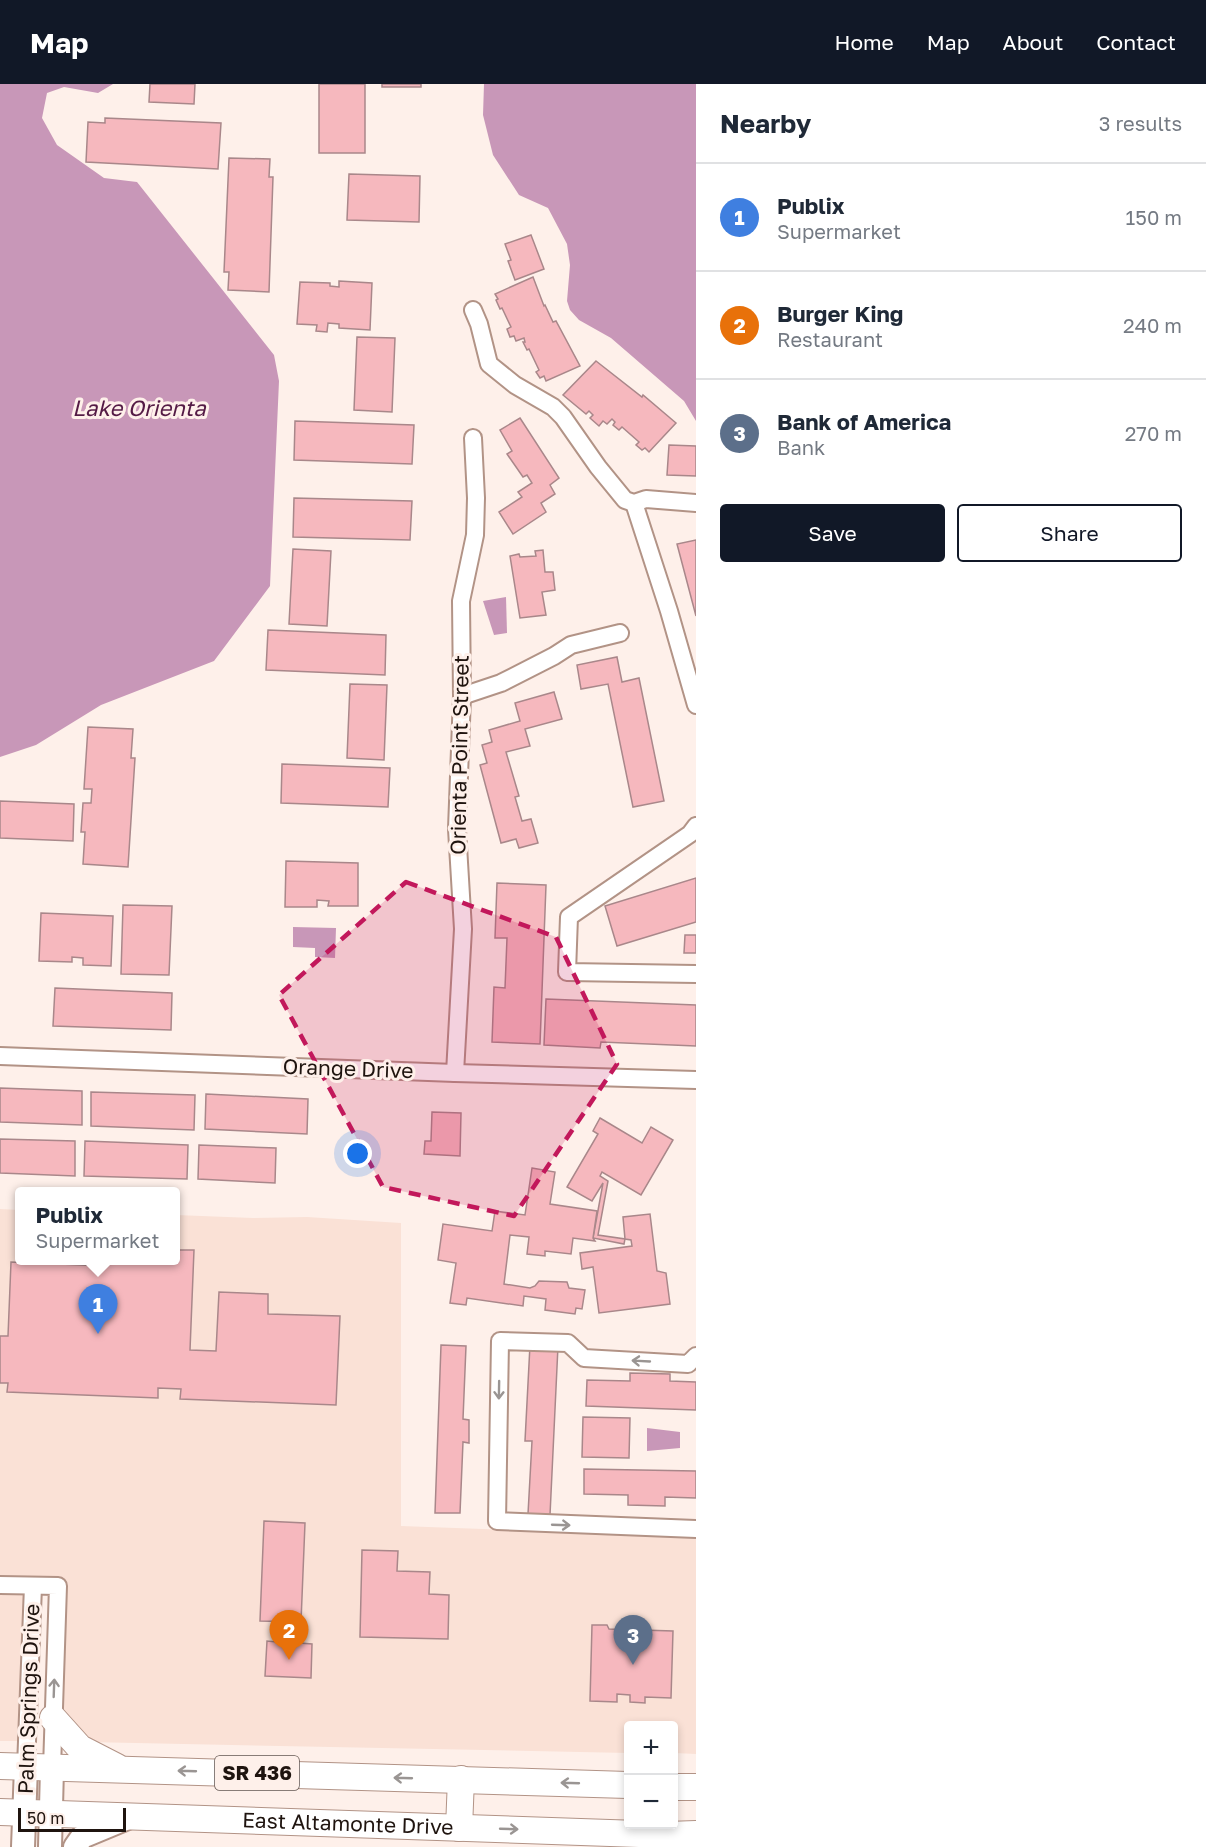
<!DOCTYPE html>
<meta charset="utf-8">
<style>
body{margin:0;font-family:"Golos Text",sans-serif;background:#f2f2f3;color:#1f2937}
.controls{position:absolute;right:18px;bottom:18px;display:grid;overflow:hidden;border-radius:6px;box-shadow:0 3px 9px #0003}
.controls button{width:54px;height:54px;display:grid;place-items:center;padding:0;border:0;border-bottom:2px solid #e0e1e3;background:#fff;color:#1f2937;font:30px sans-serif}
.scale{position:absolute;left:18px;bottom:15px;width:108px;box-sizing:border-box;padding-left:6px;border:3px solid #1f140f;border-top:0;font-size:16px;line-height:21px;white-space:nowrap;color:#1f140f;-webkit-text-stroke:4px #fef0ea;paint-order:stroke}
.you{position:absolute;left:358px;top:1070px;width:21px;height:21px;margin:-15px;border:4px solid #fff;border-radius:50%;background:#1a73e8;box-shadow:0 0 0 9px #1a73e833}
.badge{display:grid;place-items:center;width:39px;height:39px;border-radius:50%;background:#111827;color:#fff;font-size:20px;font-weight:700}
.pin{position:absolute;translate:-50% -50px;filter:drop-shadow(0 2px 3px #0008)}
.pin::after{content:'';position:absolute;top:32px;width:21px;height:18px;background:inherit;clip-path:polygon(0 0,100% 0,50% 100%)}
.popup{position:absolute;left:15px;top:1103px;width:165px;height:78px;box-sizing:border-box;display:grid;place-content:center;border-radius:6px;background:#fff;filter:drop-shadow(0 2px 4px #0005);font-size:20px;white-space:nowrap;color:#747a83}
.popup b{font-size:22px;color:#1f2937}
.popup::after{content:'';position:absolute;left:50%;top:100%;margin-left:-12px;border:12px solid transparent;border-top-color:#fff}
.list{margin:0;padding:0;list-style:none}
h2{display:flex;justify-content:space-between;align-items:center;height:78px;margin:0;padding:0 24px;font-size:26px}
h2 small{font-size:20px;font-weight:400;color:#747a83}
.list li{display:grid;grid-template-columns:39px 1fr auto;gap:18px;align-items:center;box-sizing:border-box;height:108px;padding:0 24px;border-top:2px solid #e0e1e3}
.list b{display:block;font-size:22px;white-space:nowrap}
.list p{margin:0;font-size:20px;white-space:nowrap;color:#747a83}
.list em{font-size:20px;font-style:normal;color:#747a83}
.actions{display:flex;gap:12px;padding:18px 24px}
.actions a{flex:1;padding:14px 0;border:2px solid #111827;border-radius:6px;text-align:center;font-size:21px;color:#111827}
.actions .main{background:#111827;color:#fff}
.map{position:relative;flex:none;width:696px;height:1763px;overflow:hidden}
header{display:flex;align-items:center;gap:36px;box-sizing:border-box;height:84px;padding:0 30px;background:#111827;color:#fff}
header strong{font-size:28px}
nav{display:flex;gap:33px;margin-inline-start:auto;font-size:21px}
main{display:flex}
aside{flex:1;background:#fff}
.map>svg:first-child{display:block}
.built{fill:#fae1d6}
.water{fill:#c897b8}
.building{fill:#f6b8be;stroke:#a9878a;stroke-width:1.5}
.lines{fill:none;stroke-linecap:round;stroke-linejoin:round}
.street-casing{stroke:#b29386;stroke-width:20}
.secondary-casing{stroke:#b29386;stroke-width:26}
.primary-casing{stroke:#b29386;stroke-width:28}
.street{stroke:#fff;stroke-width:16}
.secondary{stroke:#fff;stroke-width:22}
.primary{stroke:#fff;stroke-width:26}
.oneway{stroke:#9a9593}
.marked{fill:#c2185b;fill-opacity:0.2;stroke:#c2185b;stroke-width:4.5;stroke-dasharray:12 8;stroke-linejoin:round}
.labels{text-anchor:middle;stroke-width:6;stroke-linejoin:round;paint-order:stroke}
.shield{fill:#fef0ea;stroke:#625651;stroke-width:1.5}
.shield-label{font-size:20px;font-weight:bold;fill:#1f140f}
.street-label{font-size:21px;fill:#1f140f;stroke:#fef0ea}
.water-label{font-size:22px;font-style:italic;fill:#541a45;stroke:#fef0ea}
</style>
<header>
<strong>Map</strong>
<nav><a>Home</a><a>Map</a><a>About</a><a>Contact</a></nav>
</header>
<main>
<div class="map">
<svg width="696" height="1763" viewBox="0 0 696 1763">
<rect width="100%" height="100%" fill="#fef0ea"/>
<!-- built -->
<g class="built">
<polygon points="0,1125 20,1126 20,1176 176,1176 176,1131 253,1134 307,1133 401,1139 401,1442 696,1453 696,1670 674,1669 674,1642 628,1642 628,1669 87,1658 61,1630 65,1495 0,1493"/>
<polygon points="0,1509 25,1510 19,1657 0,1657"/>
</g>
<!-- water -->
<g class="water">
<polygon points="0,0 113,0 98,9 64,3 47,9 42,34 57,61 104,94 137,98 274,271 279,297 270,502 214,577 101,621 36,661 0,673"/>
<polygon points="484,0 696,0 696,337 684,317 611,254 579,236 570,226 567,217 570,181 567,160 548,124 519,111 493,71 483,31"/>
<polygon points="506,513 507,549 494,551 483,517"/>
<polygon points="293,843 336,844 335,874 315,873 315,864 293,863"/>
<polygon points="647,1344 680,1348 680,1364 647,1367"/>
</g>
<!-- building -->
<g class="building">
<polygon points="150,0 195,0 194,20 149,18"/>
<rect x="319" y="0" width="46" height="69"/>
<rect x="382" y="0" width="39" height="3"/>
<polygon points="105,34 221,39 218,85 86,78 88,38 105,39"/>
<polygon points="229,74 270,75 269,93 273,93 269,208 228,206 229,188 224,188"/>
<polygon points="349,90 420,92 419,138 347,136"/>
<polygon points="531,151 544,185 515,196 508,177 511,176 505,160"/>
<polygon points="533,193 544,222 545,221 553,238 556,237 580,282 546,297 544,292 540,294 536,288 539,286 529,265 527,266 523,258 525,258 524,254 516,257 514,252 510,253 507,245 511,243 502,224 500,225 496,216 498,215 495,210"/>
<polygon points="339,197 372,199 370,246 339,244 339,240 328,239 327,248 316,247 317,241 297,240 300,198 330,199 330,202 339,203"/>
<polygon points="357,253 395,254 392,328 354,326"/>
<polygon points="596,277 642,313 643,311 676,339 649,368 645,364 642,366 636,361 639,358 622,343 619,346 613,341 615,338 612,335 607,340 603,337 599,342 590,334 593,331 589,327 586,330 563,311"/>
<polygon points="520,334 559,394 550,401 555,410 541,419 546,428 513,450 499,428 522,413 518,408 532,399 527,391 523,393 507,370 512,367 500,346"/>
<polygon points="295,337 414,341 412,380 294,376"/>
<polygon points="669,361 696,362 696,392 667,391"/>
<polygon points="294,414 412,417 410,456 293,453"/>
<polygon points="696,456 696,532 677,460"/>
<polygon points="293,465 331,467 327,542 289,540"/>
<polygon points="543,466 545,488 553,488 555,506 542,508 546,531 520,534 510,472 519,470 520,473 536,472 535,467"/>
<polygon points="268,546 386,551 385,591 266,586"/>
<polygon points="617,573 622,598 639,594 664,717 633,723 608,600 581,605 577,581"/>
<polygon points="350,600 387,601 384,676 347,674"/>
<polygon points="554,608 562,635 525,645 530,662 506,668 519,712 515,713 522,737 531,735 538,759 519,764 516,755 501,759 480,681 487,679 482,661 492,658 489,646 520,637 515,619"/>
<polygon points="88,643 133,645 131,674 135,674 128,783 83,780 85,748 81,748 83,719 91,719 92,705 84,705"/>
<polygon points="282,680 390,684 388,723 281,719"/>
<polygon points="0,717 74,720 73,757 0,754"/>
<polygon points="286,777 358,779 358,822 328,822 329,817 317,816 317,823 285,823"/>
<polygon points="696,794 696,838 617,862 605,822"/>
<polygon points="497,799 546,801 540,960 492,958 494,903 505,904 507,854 495,854"/>
<polygon points="123,821 172,822 169,891 121,890"/>
<polygon points="41,829 113,832 111,882 83,881 83,874 72,873 72,878 39,877"/>
<polygon points="685,851 696,851 696,869 684,869"/>
<polygon points="55,904 172,909 171,946 53,942"/>
<polygon points="546,915 696,921 696,962 601,958 600,964 544,961"/>
<polygon points="0,1004 82,1007 82,1041 0,1038"/>
<polygon points="91,1008 195,1011 194,1046 91,1042"/>
<polygon points="206,1010 308,1015 307,1050 205,1045"/>
<polygon points="432,1028 461,1029 460,1072 424,1070 425,1057 431,1057"/>
<polygon points="600,1034 642,1059 651,1043 673,1056 641,1111 602,1088 600,1092 608,1097 598,1151 625,1155 624,1160 593,1154 603,1099 592,1117 567,1103 598,1050 593,1047"/>
<polygon points="0,1055 75,1057 75,1092 0,1089"/>
<polygon points="85,1057 188,1061 187,1095 84,1092"/>
<polygon points="199,1061 276,1064 275,1099 198,1095"/>
<polygon points="532,1084 555,1088 550,1120 597,1127 593,1154 595,1157 573,1154 571,1170 545,1167 545,1172 527,1170 529,1153 510,1151 504,1200 530,1204 535,1202 539,1197 567,1198 569,1204 585,1206 582,1225 576,1224 575,1230 545,1226 546,1215 524,1212 523,1222 467,1214 466,1221 450,1219 456,1179 438,1176 443,1140 492,1147 495,1127 525,1131"/>
<polygon points="650,1130 657,1187 666,1189 670,1220 599,1229 593,1183 582,1185 580,1169 632,1162 631,1156 625,1155 623,1133"/>
<polygon points="176,1166 194,1166 190,1266 216,1267 219,1208 268,1210 268,1230 340,1232 336,1321 180,1315 181,1305 158,1304 158,1314 7,1308 8,1299 0,1299 0,1252 8,1252 11,1178 107,1182 108,1176 176,1176"/>
<polygon points="441,1261 466,1262 463,1335 469,1336 469,1359 463,1358 460,1429 435,1429"/>
<polygon points="530,1261 558,1262 550,1431 528,1430 532,1357 525,1357"/>
<polygon points="630,1289 670,1290 670,1297 696,1298 696,1326 586,1322 587,1296 630,1297"/>
<polygon points="583,1333 630,1334 629,1374 582,1373"/>
<polygon points="584,1385 696,1387 696,1414 665,1413 665,1422 628,1421 628,1411 584,1410"/>
<polygon points="264,1437 305,1439 301,1538 260,1537"/>
<polygon points="362,1466 398,1467 397,1487 430,1488 429,1510 449,1511 448,1555 360,1553"/>
<polygon points="592,1541 607,1541 609,1545 673,1547 671,1614 645,1613 645,1619 630,1618 630,1611 617,1610 617,1618 590,1617"/>
<polygon points="277,1549 288,1549 287,1558 312,1560 311,1594 265,1592 267,1557 277,1558"/>
</g>
<g class="lines">
<defs>
<g id="street">
<polyline points="473,226 479,240 489,280 515,301 553,323 563,333 598,383 625,416 634,419 646,415 696,419"/>
<polyline points="634,419 669,527 696,621"/>
<polyline points="462,612 501,599 554,572 571,561 620,549"/>
<polyline points="696,742 690,750 569,833 567,888 696,890"/>
<polyline points="0,972 455,989 696,996"/>
<polyline points="455,989 463,845 457,745 462,612 461,517 475,451 476,414 473,354"/>
<polyline points="696,1272 688,1280 584,1274 568,1259 500,1257 497,1437 696,1445"/>
<polyline points="0,1501 58,1502 52,1684"/>
<polyline points="26,1683 33,1502"/>
</g>
<g id="secondary">
<polyline points="23,1763 26,1683"/>
<polyline points="50,1763 52,1684"/>
<polyline points="75,1763 82,1753 130,1733"/>
</g>
<g id="primary">
<polyline points="53,1634 80,1664 117,1683"/>
<polyline points="0,1682 628,1701"/>
<polyline points="674,1703 696,1703"/>
<path id="s1" d="M0,1728L668,1751L696,1750"/>
<polyline points="459,1744 461,1695"/>
</g>
</defs>
<!-- street casing -->
<use href="#street" class="street-casing"/>
<!-- secondary casing -->
<use href="#secondary" class="secondary-casing"/>
<!-- primary casing -->
<use href="#primary" class="primary-casing"/>
<!-- street -->
<use href="#street" class="street"/>
<!-- secondary -->
<use href="#secondary" class="secondary"/>
<!-- primary -->
<use href="#primary" class="primary"/>
</g>
<!-- one-way arrows -->
<defs><path id="oneway-shaft" d="M-6 0H5M1.5-3L5.5 0L1.5 3" fill="none" stroke-width="1.6" stroke-linecap="round" stroke-linejoin="round" transform="scale(1.5)"/></defs>
<g class="oneway">
<use href="#oneway-shaft" transform="translate(641 1277) rotate(-177)"/>
<use href="#oneway-shaft" transform="translate(499 1306) rotate(91)"/>
<use href="#oneway-shaft" transform="translate(561 1441) rotate(2)"/>
<use href="#oneway-shaft" transform="translate(54 1604) rotate(-88)"/>
<use href="#oneway-shaft" transform="translate(187 1687) rotate(-178)"/>
<use href="#oneway-shaft" transform="translate(403 1694) rotate(-178)"/>
<use href="#oneway-shaft" transform="translate(570 1699) rotate(-178)"/>
<use href="#oneway-shaft" transform="translate(509 1745) rotate(2)"/>
</g>
<!-- marked area -->
<path class="marked" d="M406,798L556,853L617,980L514,1132L383,1103L279,911Z"/>
<g class="labels">
<!-- shield labels -->
<rect class="shield" x="215" y="1672" width="84" height="34" rx="4.5"/>
<g class="shield-label">
<text x="257" y="1696">SR 436</text>
</g>
<!-- street labels -->
<g class="street-label">
<text transform="translate(460 671) rotate(-89)" y="7">Orienta Point Street</text>
<text transform="translate(348 985) rotate(2)" y="7">Orange Drive</text>
<text transform="translate(29 1615) rotate(-88)" y="7">Palm Springs Drive</text>
<text dy="7" stroke="none"><textPath href="#s1" startOffset="348">East Altamonte Drive</textPath></text>
</g>
<!-- water labels -->
<g class="water-label">
<text x="139" y="332">Lake Orienta</text>
</g>
</g>
</svg>
<div class="controls">
<button>+</button>
<button>−</button>
</div>
<div class="scale">50 m</div>
<div class="you"></div>
<div class="pin badge" style="left:98px;top:1250px;background:#3f7fe0">1</div>
<div class="popup"><b>Publix</b>Supermarket</div>
<div class="pin badge" style="left:289px;top:1576px;background:#e8710a">2</div>
<div class="pin badge" style="left:633px;top:1581px;background:#5c6f8a">3</div>
</div>
<aside>
<h2>Nearby<small>3 results</small></h2>
<ul class="list">
<li><span class="badge" style="background:#3f7fe0">1</span><div><b>Publix</b><p>Supermarket</p></div><em>150 m</em></li>
<li><span class="badge" style="background:#e8710a">2</span><div><b>Burger King</b><p>Restaurant</p></div><em>240 m</em></li>
<li><span class="badge" style="background:#5c6f8a">3</span><div><b>Bank of America</b><p>Bank</p></div><em>270 m</em></li>
</ul>
<div class="actions"><a class="main">Save</a><a>Share</a></div>
</aside>
</main>
